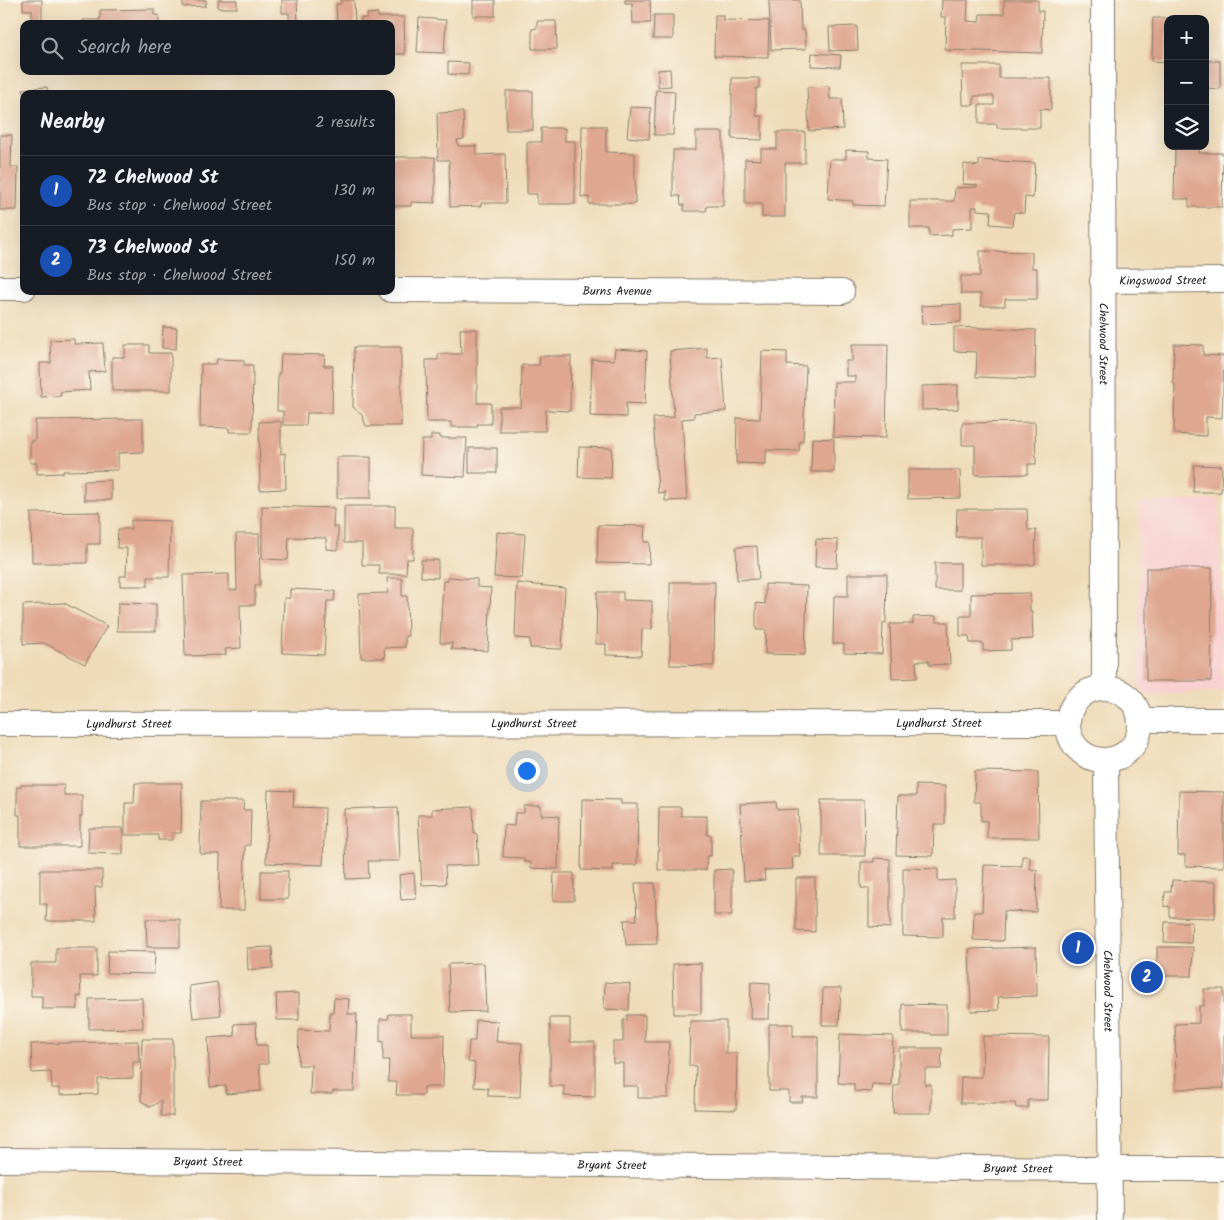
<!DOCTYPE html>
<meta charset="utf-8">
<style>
body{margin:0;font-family:Kalam,sans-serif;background:#242831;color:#f1f3f6}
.controls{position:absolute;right:15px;top:15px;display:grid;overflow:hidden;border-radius:10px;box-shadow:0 5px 20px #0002}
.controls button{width:45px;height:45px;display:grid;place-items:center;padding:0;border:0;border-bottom:1px solid #363941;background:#171b24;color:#f1f3f6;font:25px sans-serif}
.you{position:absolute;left:526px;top:770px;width:18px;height:18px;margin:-12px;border:4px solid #fff;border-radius:50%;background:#1a73e8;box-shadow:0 0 0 8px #1a73e833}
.badge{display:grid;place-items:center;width:32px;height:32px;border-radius:50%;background:#c8321e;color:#fff;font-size:16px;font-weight:700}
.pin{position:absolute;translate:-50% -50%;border:2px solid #fff;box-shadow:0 1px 5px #0006}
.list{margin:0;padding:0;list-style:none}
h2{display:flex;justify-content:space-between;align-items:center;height:65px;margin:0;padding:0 20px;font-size:21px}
h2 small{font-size:16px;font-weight:400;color:#9ea1a6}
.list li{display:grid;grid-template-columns:32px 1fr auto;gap:15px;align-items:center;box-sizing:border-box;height:70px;padding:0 20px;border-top:1px solid #363941}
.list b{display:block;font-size:19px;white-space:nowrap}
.list p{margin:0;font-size:16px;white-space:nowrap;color:#9ea1a6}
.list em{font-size:16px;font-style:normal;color:#9ea1a6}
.icon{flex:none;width:28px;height:28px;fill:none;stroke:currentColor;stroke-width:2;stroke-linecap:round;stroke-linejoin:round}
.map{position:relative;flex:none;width:1224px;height:1220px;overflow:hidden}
.search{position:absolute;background:#171b24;box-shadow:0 5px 20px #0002;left:20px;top:20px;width:375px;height:55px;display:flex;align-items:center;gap:12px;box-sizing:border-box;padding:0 18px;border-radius:10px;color:#9ea1a6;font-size:19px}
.panel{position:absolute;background:#171b24;box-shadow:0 5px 20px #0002;left:20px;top:90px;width:375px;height:205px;border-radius:10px}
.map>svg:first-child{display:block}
.built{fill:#f7d0cf}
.building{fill:#dfa690}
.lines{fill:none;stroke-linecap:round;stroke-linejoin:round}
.minor-casing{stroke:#867c6a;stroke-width:26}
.minor{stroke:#fff;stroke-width:24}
.labels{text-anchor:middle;stroke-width:4;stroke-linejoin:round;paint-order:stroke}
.street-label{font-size:12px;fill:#1c1c1c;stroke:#fbf7ec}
</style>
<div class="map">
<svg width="1224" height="1220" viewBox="0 0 1224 1220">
<rect width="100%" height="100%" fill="#fbf7ec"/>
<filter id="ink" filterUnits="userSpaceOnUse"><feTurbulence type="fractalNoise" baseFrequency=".02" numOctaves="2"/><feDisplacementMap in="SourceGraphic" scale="10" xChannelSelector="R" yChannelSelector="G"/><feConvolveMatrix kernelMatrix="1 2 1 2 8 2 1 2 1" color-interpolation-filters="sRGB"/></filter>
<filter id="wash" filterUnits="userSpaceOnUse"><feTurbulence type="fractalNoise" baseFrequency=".0096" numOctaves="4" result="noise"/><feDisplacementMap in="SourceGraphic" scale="20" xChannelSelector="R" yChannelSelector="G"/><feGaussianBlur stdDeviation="1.12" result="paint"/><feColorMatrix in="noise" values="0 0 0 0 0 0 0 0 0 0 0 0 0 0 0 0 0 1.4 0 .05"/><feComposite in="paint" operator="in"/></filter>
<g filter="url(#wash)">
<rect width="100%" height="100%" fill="#efdbb9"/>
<!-- built -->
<polygon class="built" points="1219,499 1223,691 1150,695 1139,687 1139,503"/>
<g id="blocks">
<!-- building -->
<g class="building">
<polygon points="23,0 42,0 42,24 32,24 32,10 23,10"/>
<polygon points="183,0 206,0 206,6 183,7"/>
<rect x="218" y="0" width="19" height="8"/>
<polygon points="282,0 297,0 298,22 289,22 289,13 282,13"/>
<polygon points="341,0 354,0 355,24 337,24 336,4 341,4"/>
<rect x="473" y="0" width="22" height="16"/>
<polygon points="625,0 650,0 651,23 633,23 632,3 625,3"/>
<polygon points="769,0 800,0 801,30 805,30 806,49 771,50"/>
<polygon points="942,0 968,0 967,21 979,22 980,14 1004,14 1004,0 1038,0 1038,11 1043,11 1042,53 945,50 946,17 941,17"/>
<polygon points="154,9 154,15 159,15 159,24 83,24 83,20 100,20 100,10"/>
<polygon points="378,13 378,17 404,17 405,54 391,54 391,24 361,24 361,18 367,18 367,14"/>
<polygon points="654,15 673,15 673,39 653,39"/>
<polygon points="715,15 723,15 723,20 769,21 768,57 714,56"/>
<polygon points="419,18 446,20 444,53 417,52"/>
<polygon points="1153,18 1168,18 1166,62 1152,61"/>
<polygon points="537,21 556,21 557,49 532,49 532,29 537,28"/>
<polygon points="857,26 858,50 830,51 829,27"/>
<polygon points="812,53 841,55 840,67 811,66"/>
<polygon points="1205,61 1220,61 1220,89 1205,88"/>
<polygon points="448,62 469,63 468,75 448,74"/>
<polygon points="962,65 999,65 999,78 1051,78 1051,110 1040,109 1040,128 997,128 997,124 979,124 979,105 994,105 994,96 974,96 974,105 963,105"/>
<polygon points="670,69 671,86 658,87 658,70"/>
<polygon points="732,78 759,78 759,88 756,88 756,116 762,116 762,140 732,139"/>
<polygon points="829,86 830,99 842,99 843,129 809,131 807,87"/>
<polygon points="47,87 48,94 24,94 23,89"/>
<polygon points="656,90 675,91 673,135 654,135"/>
<rect x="506" y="91" width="27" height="39"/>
<polygon points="630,107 651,108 649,139 627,137"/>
<polygon points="463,112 464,139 457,140 458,146 476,146 476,155 505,154 506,203 481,203 481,206 450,207 449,160 438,160 437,113"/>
<polygon points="582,126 606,126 606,152 635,153 635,204 589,204 589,197 581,197"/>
<polygon points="541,128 565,128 565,141 575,141 575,204 537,204 537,194 527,194 527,142 541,142"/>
<polygon points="696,132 723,132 723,206 707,206 706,211 684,211 684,205 681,205 680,196 673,196 673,150 696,150"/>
<polygon points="777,132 805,132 805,163 785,163 785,217 762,217 762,204 745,204 745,159 761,160 761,149 777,149"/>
<polygon points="0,135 12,135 11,167 18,167 17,210 0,210"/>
<polygon points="1175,146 1199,146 1199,153 1223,153 1222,207 1189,207 1189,199 1174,199"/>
<polygon points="846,150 869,151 869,158 887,159 884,206 853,205 853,201 828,199 830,159 846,159"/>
<polygon points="391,157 435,157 435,203 411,202 411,206 391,206"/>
<polygon points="979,160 1035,163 1033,198 1025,197 1024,213 1014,212 1012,226 990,224 991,211 977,210 977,207 972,207 972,228 952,229 952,235 929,236 929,228 910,228 910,201 954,201 955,188 977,187 977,185 963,184 964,164 979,166"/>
<polygon points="980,251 1032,252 1032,268 1037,268 1037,299 1005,299 1005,306 981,306 981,294 961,294 961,276 980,276"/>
<polygon points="961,304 961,322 922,324 921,306"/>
<polygon points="163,327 177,328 176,349 162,348"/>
<polygon points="954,327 1036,330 1035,379 976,377 977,352 954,351"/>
<polygon points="460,329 477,329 477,403 491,403 491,424 477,424 477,427 451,427 451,422 427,422 426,360 438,360 438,354 461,354"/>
<polygon points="74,339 74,344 103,343 105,371 89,372 90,390 60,392 61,396 41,397 40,363 51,363 50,340"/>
<polygon points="852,344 888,344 886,438 833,437 834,382 855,382 855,376 846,376 846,361 852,361"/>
<polygon points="1174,344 1203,345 1203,355 1224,356 1222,418 1206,417 1206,436 1174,434 1175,384 1173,383"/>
<polygon points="125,345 149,345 149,353 171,353 171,391 112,391 112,357 125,357"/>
<polygon points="354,347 401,347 401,426 366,426 362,415 353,407"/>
<polygon points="707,348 707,358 722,357 726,411 694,413 694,418 682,419 687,500 665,501 665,492 658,493 653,418 674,417 670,351"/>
<polygon points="615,349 647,351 645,404 626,403 626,417 590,416 592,359 614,360"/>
<polygon points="762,351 787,352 787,365 806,366 803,441 800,441 799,451 766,450 766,464 736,463 737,418 760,419"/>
<polygon points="281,354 325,355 324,366 333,366 332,413 307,413 306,425 283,425 283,411 277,411 278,373 280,373"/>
<polygon points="540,356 571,356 570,411 546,410 545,431 499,431 499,407 521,407 522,365 539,365"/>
<polygon points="217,359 244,360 244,365 253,365 252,432 229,432 229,428 200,427 201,364 216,364"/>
<polygon points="958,385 958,409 922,410 922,386"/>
<polygon points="143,419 143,452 118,453 118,470 63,471 63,473 37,474 37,463 30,463 30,441 35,441 35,420"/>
<polygon points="281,421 281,454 285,453 286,489 260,490 259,422"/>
<polygon points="1035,422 1036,464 1028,464 1028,474 975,475 975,445 962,445 962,423"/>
<polygon points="431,435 440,435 440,438 467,438 465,477 421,475 422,440 431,440"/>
<polygon points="812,438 834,439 834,472 811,472"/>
<polygon points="579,447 612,448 611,478 578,477"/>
<rect x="469" y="448" width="28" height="25"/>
<rect x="337" y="457" width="34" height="41"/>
<polygon points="1194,465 1222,466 1221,492 1193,492"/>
<polygon points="908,470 960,470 961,498 908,499"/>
<polygon points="111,480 111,500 84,500 84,481"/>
<polygon points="262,506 334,508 333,527 338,527 338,550 326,549 326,538 289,537 288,560 262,559"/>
<polygon points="344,506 395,506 395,528 413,528 413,559 407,559 406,574 379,574 379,565 362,565 362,543 344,543"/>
<polygon points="957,509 1027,509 1028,530 1036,530 1035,565 981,565 981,537 956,537"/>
<polygon points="97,512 100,512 100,544 87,544 87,563 32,563 31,513"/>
<polygon points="131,520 170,521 169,577 148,577 148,586 120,586 120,576 126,576 127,548 117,548 118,529 131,529"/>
<polygon points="598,525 645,526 644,542 650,542 649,564 597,563"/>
<polygon points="497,532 525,534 522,578 494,577"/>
<polygon points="236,534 259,534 260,585 255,585 255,605 240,605 241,648 225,649 226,655 185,656 183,575 229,574 229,590 237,590"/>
<polygon points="816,539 838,540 837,568 815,567"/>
<polygon points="757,546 759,579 737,580 736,547"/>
<polygon points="421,560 438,560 438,578 421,577"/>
<rect x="935" y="563" width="25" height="27"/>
<polygon points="1146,568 1212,568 1211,681 1146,681"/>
<polygon points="848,574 887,574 886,623 883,623 882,654 844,653 844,644 833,644 834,596 848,596"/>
<polygon points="448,577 477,579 477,587 491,588 488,651 451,649 452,643 440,643 443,581 448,581"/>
<polygon points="387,578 402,578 402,596 407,596 408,636 405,636 405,647 384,648 385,658 361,658 359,594 388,593"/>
<polygon points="670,582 715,582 714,666 670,665"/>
<polygon points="517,583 565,588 562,649 530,648 530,639 515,638"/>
<polygon points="765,584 807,586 805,655 765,654 766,630 756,630 756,603 765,604"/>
<polygon points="290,589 335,591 334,601 327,601 324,655 282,653 284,598 290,598"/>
<polygon points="597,592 623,592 623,600 652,601 652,629 642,629 641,656 606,655 606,644 596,644"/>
<polygon points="1030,593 1030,611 1032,611 1033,639 1011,640 1011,650 983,651 983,643 970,643 969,636 960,636 960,616 971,616 971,594"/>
<polygon points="64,603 107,626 85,664 44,643 23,644 23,605"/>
<polygon points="118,603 156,604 156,631 117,631"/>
<polygon points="936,616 936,622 948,622 950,664 929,665 929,661 916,661 917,678 892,679 890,624 913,624 913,617"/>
<polygon points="975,771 1038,772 1039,838 987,838 987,821 981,821 981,802 974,802"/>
<polygon points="135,783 182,783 181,833 172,833 172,840 158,840 158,835 125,835 125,803 134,803"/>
<polygon points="21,785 64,785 64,795 82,795 82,816 80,816 80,846 20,846 20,815 17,815 17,787 21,787"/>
<polygon points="916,785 945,786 945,824 934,824 933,856 896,855 898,796 916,796"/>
<polygon points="268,790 294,791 293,807 325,808 323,865 266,863"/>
<polygon points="1179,791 1224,792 1224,867 1185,866 1185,855 1178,855"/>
<polygon points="582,799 621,800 621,804 638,804 637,865 613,865 613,871 581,870"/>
<polygon points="821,800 864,800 865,856 821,856"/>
<polygon points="201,801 244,801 243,810 251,810 250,845 245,845 244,910 219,910 220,854 200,854"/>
<polygon points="776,802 777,810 798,809 800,856 792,856 793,869 764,870 765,880 744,881 740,804"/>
<polygon points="524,806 541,806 541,815 559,816 558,869 531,868 531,862 524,862 524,858 503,857 504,825 514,826 515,813 524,813"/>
<polygon points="398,807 400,861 368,861 369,878 346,879 344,809"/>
<polygon points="473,807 474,833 477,834 479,865 445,866 446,884 422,885 418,815 432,815 432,809"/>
<polygon points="659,807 681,807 681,816 707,816 707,835 711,835 711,856 707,856 706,870 658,870"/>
<polygon points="89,828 123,828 123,854 88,853"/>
<polygon points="1022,856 1030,856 1030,869 1037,870 1036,912 1004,911 1003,941 973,940 974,912 982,912 984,865 1022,866"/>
<polygon points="874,858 890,859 890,928 869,927 869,888 861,888 861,862 874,862"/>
<polygon points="903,868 938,869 938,881 955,880 955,917 943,917 943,937 903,936"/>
<polygon points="732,869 732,915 714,915 714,870"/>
<polygon points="40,870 102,870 102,887 95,887 96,921 46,921 47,904 40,904"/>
<rect x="261" y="871" width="27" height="28"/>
<polygon points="414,873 416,899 401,900 399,875"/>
<polygon points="554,873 574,873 574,901 553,901"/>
<polygon points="796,878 815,878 815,932 796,931"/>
<polygon points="1172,880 1216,882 1215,918 1170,917 1170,907 1164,906 1165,892 1171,892"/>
<polygon points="635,883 655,883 657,944 626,945 624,920 637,920"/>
<polygon points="146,919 180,919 180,947 147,947"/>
<polygon points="1165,922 1192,922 1191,943 1164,942"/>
<polygon points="272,947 273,968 248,970 247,948"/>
<polygon points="1036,947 1037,996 998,997 999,1010 971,1011 969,949"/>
<polygon points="1157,947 1193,947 1192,976 1165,976 1165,972 1157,972"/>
<polygon points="56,948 97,948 97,976 80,976 81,997 77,996 78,1009 42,1009 42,996 31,996 31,963 56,963"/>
<polygon points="108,951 155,952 154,974 107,973"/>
<polygon points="484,963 486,1011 450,1012 448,964"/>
<polygon points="701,963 701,1014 674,1014 673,964"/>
<polygon points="217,982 221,1015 193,1018 189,986"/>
<polygon points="605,982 630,984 629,1010 604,1009"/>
<polygon points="751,982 770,983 769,1019 750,1019"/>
<polygon points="823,988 841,988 839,1025 822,1025"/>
<polygon points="1204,989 1224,989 1224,1088 1176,1089 1175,1024 1199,1023 1199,1006 1204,1006"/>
<polygon points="299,993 299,1020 277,1020 276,994"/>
<polygon points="142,998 143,1028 89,1029 89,999"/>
<polygon points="334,998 349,999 348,1014 357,1014 354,1091 333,1091 332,1094 310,1094 311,1065 298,1065 299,1030 329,1031 330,1012 333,1012"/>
<polygon points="902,1004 947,1005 947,1035 931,1035 931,1033 902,1033"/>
<polygon points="389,1014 411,1014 411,1035 444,1035 443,1087 424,1087 424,1095 396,1095 397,1082 388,1082 389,1060 383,1060 383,1041 380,1042 380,1019 388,1019"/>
<polygon points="627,1015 645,1015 645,1042 669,1042 668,1098 638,1098 638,1086 623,1086 623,1063 613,1063 613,1042 623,1042 623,1020 627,1020"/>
<polygon points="550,1018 570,1018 570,1042 595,1042 595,1097 564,1096 564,1086 550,1086"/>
<polygon points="476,1020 498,1021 496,1042 522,1043 520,1097 488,1096 488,1088 474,1087 475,1063 468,1062 469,1041 475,1041"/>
<polygon points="690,1021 726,1021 726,1053 737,1053 736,1110 695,1109 696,1066 689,1066"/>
<polygon points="256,1023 257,1045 267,1045 268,1064 259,1064 261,1091 226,1094 226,1086 210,1087 208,1038 235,1036 234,1024"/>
<polygon points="769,1024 793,1024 793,1036 818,1036 818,1097 802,1097 803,1102 789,1102 789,1091 769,1091"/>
<polygon points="840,1034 893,1036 891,1085 872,1084 871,1092 854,1091 854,1084 838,1083"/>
<polygon points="983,1036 1049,1037 1048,1100 1028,1100 1028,1108 1016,1108 1015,1103 960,1103 961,1077 982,1077"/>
<polygon points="142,1039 173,1039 173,1116 161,1116 161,1100 151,1107 141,1101"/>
<polygon points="138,1041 139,1062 133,1062 133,1078 98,1079 98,1094 60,1095 60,1088 52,1088 51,1072 32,1073 31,1044"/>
<polygon points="899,1048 942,1048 941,1069 925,1069 925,1085 931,1084 931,1113 893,1113 894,1086 899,1086"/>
</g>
</g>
</g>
<g filter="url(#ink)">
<use href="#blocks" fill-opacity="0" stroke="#867c6a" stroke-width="1"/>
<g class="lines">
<defs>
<g id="minor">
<path id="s1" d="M1103,0L1104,688"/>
<path id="s2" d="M1102,281L1224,280"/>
<polyline points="0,288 24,288"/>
<path id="s3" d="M391,290L842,292"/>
<circle cx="1104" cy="724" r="36"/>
<polyline points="1141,720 1224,720"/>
<path id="s4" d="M0,724L1068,723"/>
<path id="s5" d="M1106,761L1110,1220"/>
<path id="s6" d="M0,1160L1086,1169H1224"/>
</g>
</defs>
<!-- minor casing -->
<use href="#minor" class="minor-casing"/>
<!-- minor -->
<use href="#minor" class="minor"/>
</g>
</g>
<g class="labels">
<!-- street labels -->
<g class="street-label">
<text dy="4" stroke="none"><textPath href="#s2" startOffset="61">Kingswood Street</textPath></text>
<text dy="4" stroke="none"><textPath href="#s3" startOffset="226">Burns Avenue</textPath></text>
<text dy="4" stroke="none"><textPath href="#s1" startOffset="344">Chelwood Street</textPath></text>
<text dy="4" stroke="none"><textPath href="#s4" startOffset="939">Lyndhurst Street</textPath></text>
<text dy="4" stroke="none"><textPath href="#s4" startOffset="129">Lyndhurst Street</textPath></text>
<text dy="4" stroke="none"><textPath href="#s4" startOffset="534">Lyndhurst Street</textPath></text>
<text dy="4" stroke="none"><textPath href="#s5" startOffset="230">Chelwood Street</textPath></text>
<text dy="4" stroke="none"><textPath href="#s6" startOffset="208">Bryant Street</textPath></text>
<text dy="4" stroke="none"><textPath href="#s6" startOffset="612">Bryant Street</textPath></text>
<text dy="4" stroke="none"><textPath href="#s6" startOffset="1018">Bryant Street</textPath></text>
</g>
</g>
</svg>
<div class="controls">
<button>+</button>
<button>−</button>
<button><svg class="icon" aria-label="layers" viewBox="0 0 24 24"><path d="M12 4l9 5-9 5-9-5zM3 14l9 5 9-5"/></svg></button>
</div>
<div class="you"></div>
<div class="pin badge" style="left:1078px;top:948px;background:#1a4fb4">1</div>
<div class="pin badge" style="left:1147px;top:977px;background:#1a4fb4">2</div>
<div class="search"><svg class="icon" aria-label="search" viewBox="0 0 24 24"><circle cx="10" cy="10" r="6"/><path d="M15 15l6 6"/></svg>Search here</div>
<section class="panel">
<h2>Nearby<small>2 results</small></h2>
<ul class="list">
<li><span class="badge" style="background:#1a4fb4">1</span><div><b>72 Chelwood St</b><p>Bus stop · Chelwood Street</p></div><em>130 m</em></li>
<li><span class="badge" style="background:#1a4fb4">2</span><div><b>73 Chelwood St</b><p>Bus stop · Chelwood Street</p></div><em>150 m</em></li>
</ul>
</section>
</div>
